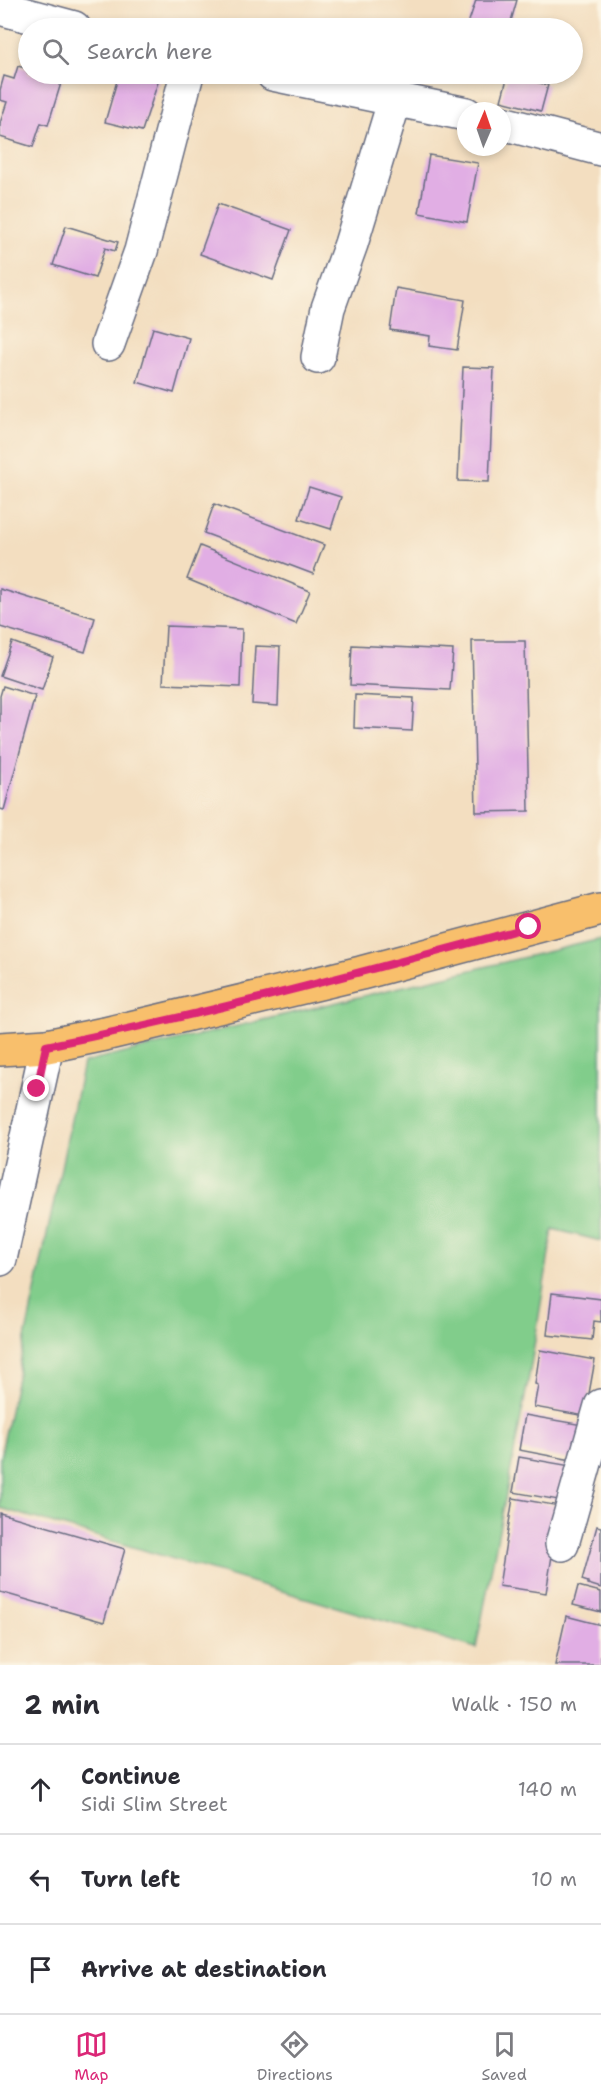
<!DOCTYPE html>
<meta charset="utf-8">
<style>
body{margin:0;font-family:"Shantell Sans",sans-serif;background:#f7f7f7;color:#2b2b33}
.compass{position:absolute;left:457px;top:102px;width:54px;height:54px;border-radius:50%;background:#fff;box-shadow:0 3px 9px #0003;rotate:2deg}
.stop{position:absolute;width:18px;height:18px;margin:-14px;border:4px solid #db2777;border-radius:50%;background:#fff}
.stop.end{background:#db2777;border-color:#fff;box-shadow:0 2px 6px #0008}
.list{margin:0;padding:0;list-style:none}
h2{display:flex;justify-content:space-between;align-items:center;height:78px;margin:0;padding:0 24px;font-size:26px}
h2 small{font-size:20px;font-weight:400;color:#7c7c81}
.list li{display:grid;grid-template-columns:39px 1fr auto;gap:18px;align-items:center;box-sizing:border-box;height:90px;padding:0 24px;border-top:2px solid #e1e1e2}
.list b{display:block;font-size:22px;white-space:nowrap}
.list p{margin:0;font-size:20px;white-space:nowrap;color:#7c7c81}
.list em{font-size:20px;font-style:normal;color:#7c7c81}
.icon{flex:none;width:33px;height:33px;fill:none;stroke:currentColor;stroke-width:2;stroke-linecap:round;stroke-linejoin:round}
.map{position:relative;flex:none;width:601px;height:1665px;overflow:hidden}
.search{position:absolute;background:#fff;box-shadow:0 3px 9px #0003;left:18px;right:18px;top:18px;height:66px;display:flex;align-items:center;gap:15px;box-sizing:border-box;padding:0 21px;border-radius:33px;color:#7c7c81;font-size:22px}
.sheet{height:348px;background:#fff}
nav{display:flex;justify-content:space-around;align-items:center;box-sizing:border-box;height:84px;border-top:2px solid #e1e1e2;background:#fff;font-size:16px;color:#7c7c81}
nav a{display:grid;justify-items:center;gap:3px}
nav .on{color:#db2777}
.map>svg:first-child{display:block}
.green{fill:#81cd8b;stroke:#4e7e74;stroke-width:1.5}
.building{fill:#e1aee4}
.lines{fill:none;stroke-linecap:round;stroke-linejoin:round}
.minor-casing{stroke:#676c80;stroke-width:36}
.major-casing{stroke:#676c80;stroke-width:36}
.minor{stroke:#fff;stroke-width:33}
.major{stroke:#f8bf6c;stroke-width:33}
.route{stroke:#db2777;stroke-width:8}
</style>
<div class="map">
<svg width="601" height="1665" viewBox="0 0 601 1665">
<rect width="100%" height="100%" fill="#fcf5e5"/>
<filter id="ink" filterUnits="userSpaceOnUse"><feTurbulence type="fractalNoise" baseFrequency=".0167" numOctaves="2"/><feDisplacementMap in="SourceGraphic" scale="12" xChannelSelector="R" yChannelSelector="G"/><feConvolveMatrix kernelMatrix="1 2 1 2 8 2 1 2 1" color-interpolation-filters="sRGB"/></filter>
<filter id="wash" filterUnits="userSpaceOnUse"><feTurbulence type="fractalNoise" baseFrequency=".008" numOctaves="4" result="noise"/><feDisplacementMap in="SourceGraphic" scale="24" xChannelSelector="R" yChannelSelector="G"/><feGaussianBlur stdDeviation="1.35" result="paint"/><feColorMatrix in="noise" values="0 0 0 0 0 0 0 0 0 0 0 0 0 0 0 0 0 1.4 0 .05"/><feComposite in="paint" operator="in"/></filter>
<g filter="url(#wash)">
<rect width="100%" height="100%" fill="#f3dec0"/>
<!-- green -->
<polygon class="green" points="601,939 601,1241 553,1229 530,1371 476,1648 0,1508 0,1458 83,1063"/>
<g id="blocks">
<!-- building -->
<g class="building">
<polygon points="476,0 517,0 509,28 482,28 468,24"/>
<polygon points="18,66 28,69 28,74 42,74 62,80 48,125 41,123 33,147 0,137 0,123 7,102 0,100 0,90 4,76 14,79"/>
<polygon points="119,74 136,74 159,79 142,131 105,122"/>
<polygon points="508,75 548,85 541,111 501,101"/>
<polygon points="429,155 478,163 467,222 419,213"/>
<polygon points="218,204 291,230 273,280 200,254"/>
<polygon points="66,226 118,242 115,251 105,248 95,278 53,265"/>
<polygon points="396,288 465,300 457,350 429,346 430,336 390,330"/>
<polygon points="153,328 189,338 174,393 137,382"/>
<polygon points="463,367 494,368 489,482 458,481"/>
<polygon points="309,487 341,497 331,529 299,519"/>
<polygon points="214,504 324,545 313,574 204,533"/>
<polygon points="200,546 310,591 296,624 187,579"/>
<polygon points="0,589 95,618 85,652 0,627"/>
<polygon points="166,626 242,629 240,687 163,684"/>
<polygon points="472,641 525,641 529,811 476,812"/>
<polygon points="12,642 53,657 42,690 0,676"/>
<polygon points="352,645 453,650 450,690 350,685"/>
<polygon points="255,646 280,647 278,706 252,704"/>
<polygon points="3,686 35,696 4,810 0,809 0,696"/>
<polygon points="355,695 414,698 412,731 354,728"/>
<polygon points="552,1293 601,1299 601,1322 594,1321 592,1340 547,1335"/>
<polygon points="540,1350 595,1360 585,1416 534,1407 538,1385 535,1384"/>
<polygon points="525,1415 583,1425 577,1461 519,1450"/>
<polygon points="519,1457 571,1466 564,1501 513,1492"/>
<polygon points="513,1498 560,1506 546,1593 499,1586"/>
<polygon points="0,1513 125,1549 104,1622 0,1592"/>
<polygon points="597,1526 601,1527 601,1588 588,1584 588,1582 582,1580"/>
<polygon points="578,1586 601,1592 601,1612 573,1605"/>
<polygon points="566,1616 601,1625 601,1665 555,1665"/>
</g>
</g>
</g>
<g filter="url(#ink)">
<use href="#blocks" fill-opacity="0" stroke="#676c80" stroke-width="1.5"/>
<g class="lines">
<defs>
<g id="minor">
<polyline points="0,8 74,28"/>
<polyline points="273,74 466,114"/>
<polyline points="502,123 601,149"/>
<polyline points="108,344 141,251 187,74"/>
<polyline points="318,357 328,308 351,244 395,99"/>
<polyline points="0,1259 47,1046"/>
<polyline points="562,1544 601,1406"/>
</g>
<polyline id="major" points="0,1049 47,1046 105,1034 361,973 601,909"/>
</defs>
<!-- minor casing -->
<use href="#minor" class="minor-casing"/>
<!-- major casing -->
<use href="#major" class="major-casing"/>
<!-- minor -->
<use href="#minor" class="minor"/>
<!-- major -->
<use href="#major" class="major"/>
</g>
</g>
<g class="lines" filter="url(#ink)">
<!-- route -->
<path class="route" d="M37,1089L46,1046C209,1014 369,970 529,927"/>
</g>
</svg>
<svg class="compass" viewBox="-18 -18 36 36"><path d="M0-13l5 13h-10z" fill="#e53935"/><path d="M0 13l5-13h-10z" fill="#7c7c81"/></svg>
<div class="stop" style="left:529px;top:927px"></div>
<div class="stop end" style="left:37px;top:1089px"></div>
<div class="search"><svg class="icon" aria-label="search" viewBox="0 0 24 24"><circle cx="10" cy="10" r="6"/><path d="M15 15l6 6"/></svg>Search here</div>
</div>
<section class="sheet">
<h2>2 min<small>Walk · 150 m</small></h2>
<ul class="list">
<li><svg class="icon" aria-label="ahead" viewBox="0 0 24 24"><path d="M12 20V5M6 11l6-6 6 6"/></svg><div><b>Continue</b><p>Sidi Slim Street</p></div><em>140 m</em></li>
<li><svg class="icon" aria-label="left" viewBox="0 0 24 24"><path d="M17 20v-9H6M10 6l-5 5 5 5"/></svg><div><b>Turn left</b></div><em>10 m</em></li>
<li><svg class="icon" aria-label="arrive" viewBox="0 0 24 24"><path d="M6 21V4h12l-3 4 3 4H6"/></svg><div><b>Arrive at destination</b></div></li>
</ul>
</section>
<nav>
<a class="on"><svg class="icon" aria-label="map" viewBox="0 0 24 24"><path d="M3 6l6-2 6 2 6-2v14l-6 2-6-2-6 2zM9 4v14M15 6v14"/></svg>Map</a>
<a><svg class="icon" aria-label="directions" viewBox="0 0 24 24"><path d="M12 3l9 9-9 9-9-9zM9 14v-3h6M13 9l2 2-2 2"/></svg>Directions</a>
<a><svg class="icon" aria-label="saved" viewBox="0 0 24 24"><path d="M7 4h10v16l-5-4-5 4z"/></svg>Saved</a>
</nav>
